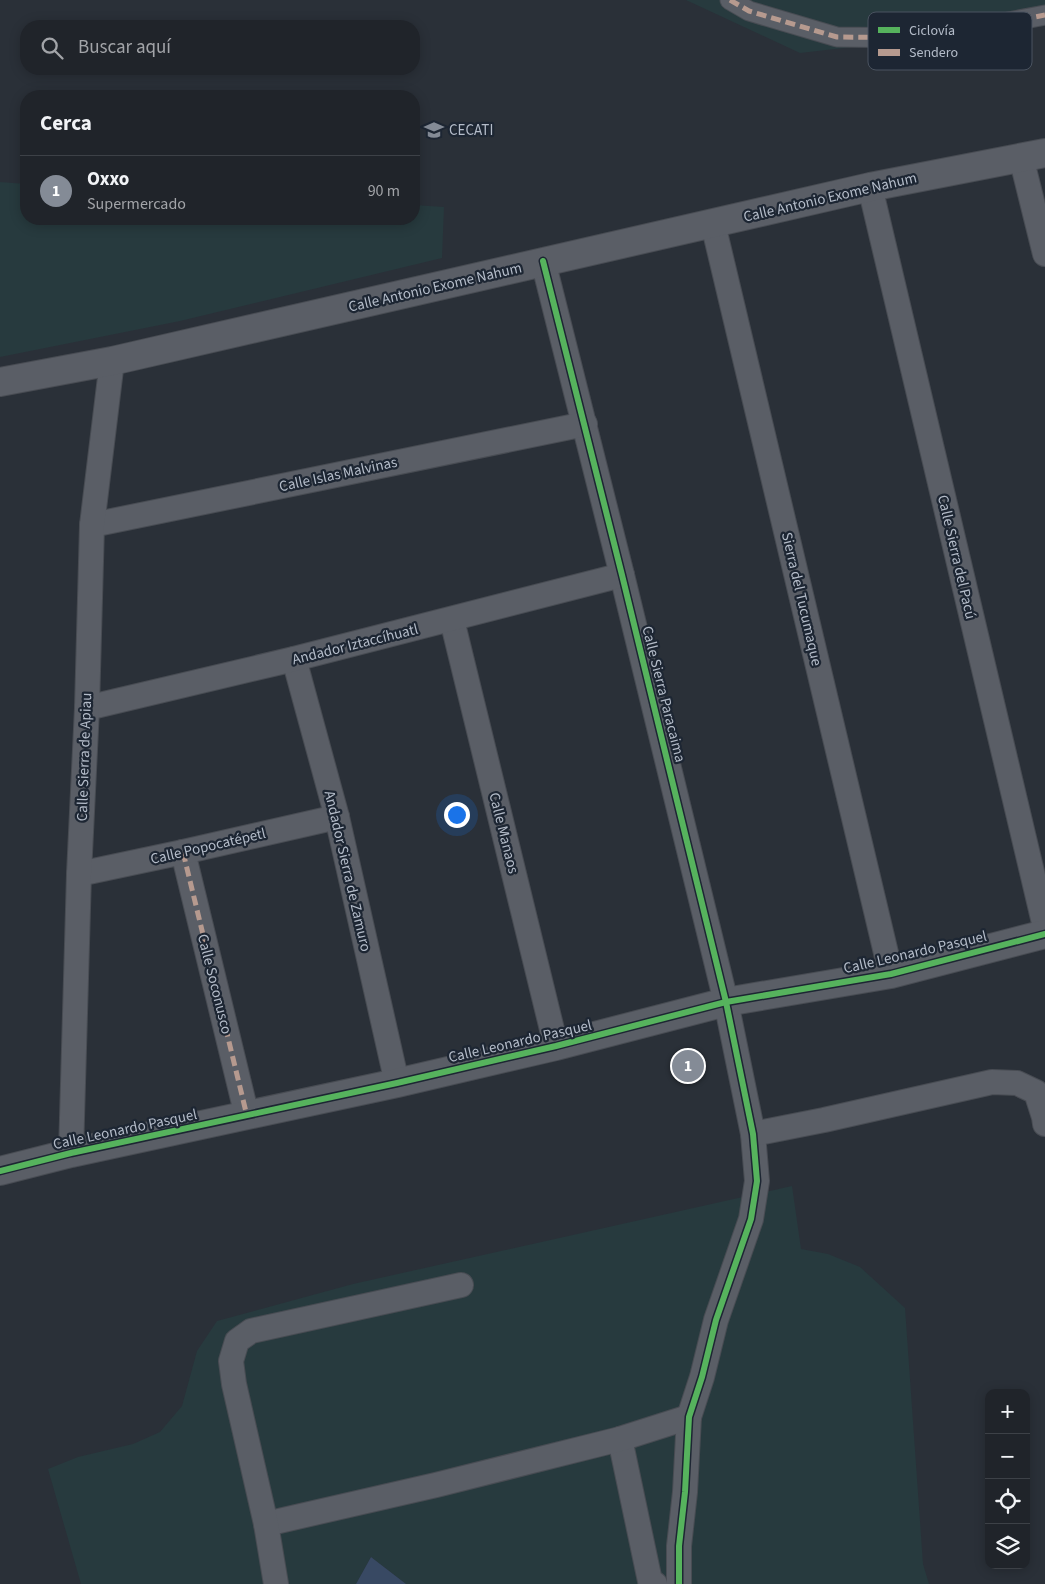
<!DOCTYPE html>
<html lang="es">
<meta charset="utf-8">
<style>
body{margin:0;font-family:"Source Sans 3",sans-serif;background:#282c32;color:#f1f3f6}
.controls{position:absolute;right:15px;bottom:15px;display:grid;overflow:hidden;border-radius:10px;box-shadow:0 2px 12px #0003}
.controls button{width:45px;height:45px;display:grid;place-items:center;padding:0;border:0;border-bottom:1px solid #3d4147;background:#20242a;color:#f1f3f6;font:25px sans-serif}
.you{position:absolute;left:456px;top:814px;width:18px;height:18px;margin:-12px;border:4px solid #fff;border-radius:50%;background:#1a73e8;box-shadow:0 0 0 8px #1a73e833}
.badge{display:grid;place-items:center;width:32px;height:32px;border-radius:50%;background:#848b96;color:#fff;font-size:16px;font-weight:700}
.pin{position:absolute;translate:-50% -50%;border:2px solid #fff;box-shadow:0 1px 5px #0006}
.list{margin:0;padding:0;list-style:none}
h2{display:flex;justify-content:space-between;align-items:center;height:65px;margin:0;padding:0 20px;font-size:21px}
h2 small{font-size:16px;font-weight:400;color:#a2a4a8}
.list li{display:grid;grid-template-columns:32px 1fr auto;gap:15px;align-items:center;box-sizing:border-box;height:70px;padding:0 20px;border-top:1px solid #3d4147}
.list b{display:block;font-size:19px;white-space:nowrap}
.list p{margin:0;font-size:16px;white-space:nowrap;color:#a2a4a8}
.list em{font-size:16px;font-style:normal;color:#a2a4a8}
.icon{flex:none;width:28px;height:28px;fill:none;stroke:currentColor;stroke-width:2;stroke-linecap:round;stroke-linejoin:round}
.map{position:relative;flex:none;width:1045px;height:1584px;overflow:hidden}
.search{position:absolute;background:#20242a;box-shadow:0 2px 12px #0003;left:20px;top:20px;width:400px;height:55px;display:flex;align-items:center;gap:12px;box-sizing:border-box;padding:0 18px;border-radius:20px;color:#a2a4a8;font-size:19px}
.panel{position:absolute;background:#20242a;box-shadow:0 2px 12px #0003;left:20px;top:90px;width:400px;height:135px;border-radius:20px}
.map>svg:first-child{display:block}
.green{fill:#273a3e}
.water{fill:#384963}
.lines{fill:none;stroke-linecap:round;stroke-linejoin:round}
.pedestrian-casing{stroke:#484c53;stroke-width:21}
.minor-casing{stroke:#484c53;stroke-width:26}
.tertiary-casing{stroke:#484c53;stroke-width:30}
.pedestrian{stroke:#5a5e66;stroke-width:19}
.minor{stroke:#5a5e66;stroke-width:24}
.tertiary{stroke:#5a5e66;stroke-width:28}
.quiet{stroke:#b69a8f;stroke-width:5;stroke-dasharray:10 5;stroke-linecap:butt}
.cycleway-casing{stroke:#1d2633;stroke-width:9}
.cycleway{stroke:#56b35d;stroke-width:6}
.labels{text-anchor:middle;stroke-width:4.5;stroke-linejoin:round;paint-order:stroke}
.poi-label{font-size:15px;fill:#b4bcc9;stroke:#1d2633;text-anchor:start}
.street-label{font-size:15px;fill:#b4bcc9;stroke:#1d2633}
.key{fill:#1d2633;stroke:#4a5360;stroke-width:1}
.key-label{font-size:14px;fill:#b4bcc9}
</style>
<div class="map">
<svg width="1045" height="1584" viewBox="0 0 1045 1584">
<rect width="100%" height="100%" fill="#2a3038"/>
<!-- green -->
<g class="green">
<polygon points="686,0 1045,0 1045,25 800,53"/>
<polygon points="0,182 26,184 26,219 414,219 414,205 444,207 442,258 180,321 0,357"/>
<polygon points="792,1186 801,1249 828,1254 860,1267 905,1308 923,1564 929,1584 406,1584 371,1557 356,1584 81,1584 48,1469 78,1457 133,1444 160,1432 182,1406 197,1351 217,1321 353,1284"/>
</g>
<!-- water -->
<polygon class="water" points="371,1557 406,1584 356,1584"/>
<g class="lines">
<defs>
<polyline id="pedestrian" points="730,0 749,11 837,37 925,38 1045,15"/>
<g id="minor">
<polyline points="1021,157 1045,254"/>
<polyline points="870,187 1045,927"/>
<polyline points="713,224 891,974"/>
<polyline points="543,261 622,575 726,1002 753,1134 757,1181 751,1219 716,1320 702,1377 689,1417 685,1492 679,1546 679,1584"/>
<polyline points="92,525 585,424"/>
<polyline points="452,620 556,1046"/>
<polyline points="294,659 337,817 397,1083"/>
<polyline points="87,708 294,659 622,575"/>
<polyline points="183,852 247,1116"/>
<polyline points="79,874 183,852 337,817"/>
<polyline points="753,1134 824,1120 992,1082 1017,1083 1036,1092 1044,1117 1045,1124"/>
<polyline points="71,1153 79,874 87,708 92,525 112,361"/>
<polyline points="620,1439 650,1581 655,1584"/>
<polyline points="266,1524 436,1485 620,1439 689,1417"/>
<polyline points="276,1584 266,1524 234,1384 231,1361 237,1341 251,1331 461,1285"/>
</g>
<g id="tertiary">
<polyline points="0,382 112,361 870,187 1045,153"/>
<polyline points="0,1171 71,1153 397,1083 556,1046 726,1002 891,974 1045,934"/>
</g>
</defs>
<!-- pedestrian casing -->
<use href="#pedestrian" class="pedestrian-casing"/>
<!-- minor casing -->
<use href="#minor" class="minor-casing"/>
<!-- tertiary casing -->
<use href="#tertiary" class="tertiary-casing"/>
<!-- pedestrian -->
<use href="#pedestrian" class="pedestrian"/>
<!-- minor -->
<use href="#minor" class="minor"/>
<!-- tertiary -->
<use href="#tertiary" class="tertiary"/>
<!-- quiet -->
<g class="quiet">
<polyline points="730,0 749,11 837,37 925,38 1045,15"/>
<polyline points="183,852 247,1116"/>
</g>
<defs>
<g id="cycleway">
<polyline points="543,261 622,575 726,1002 753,1134 757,1181 751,1219 716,1320 702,1377 689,1417 685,1492 679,1546 679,1584"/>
<polyline points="0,1171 71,1153 397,1083 556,1046 726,1002 891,974 1045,934"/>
</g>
</defs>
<!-- cycleway casing -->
<use href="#cycleway" class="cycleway-casing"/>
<!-- cycleway -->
<use href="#cycleway" class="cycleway"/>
</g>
<!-- icons -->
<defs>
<symbol id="school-bare" viewBox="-9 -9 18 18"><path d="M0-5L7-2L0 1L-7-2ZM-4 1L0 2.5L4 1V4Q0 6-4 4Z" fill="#848b96" stroke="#1d2633" stroke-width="2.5" paint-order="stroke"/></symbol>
</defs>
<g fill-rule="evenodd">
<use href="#school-bare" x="420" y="116" width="28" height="28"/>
</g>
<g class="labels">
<!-- poi labels -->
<g class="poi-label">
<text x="449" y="135">CECATI</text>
</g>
<!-- street labels -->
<g class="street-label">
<text transform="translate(830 197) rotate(-13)" y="5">Calle Antonio Exome Nahum</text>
<text transform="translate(435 287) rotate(-13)" y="5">Calle Antonio Exome Nahum</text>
<text transform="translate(338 474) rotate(-12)" y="5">Calle Islas Malvinas</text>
<text transform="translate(957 557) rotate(77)" y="5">Calle Sierra del Pacú</text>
<text transform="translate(802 599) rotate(77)" y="5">Sierra del Tucumaque</text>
<text transform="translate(355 644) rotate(-14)" y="5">Andador Iztaccíhuatl</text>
<text transform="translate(664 694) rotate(76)" y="5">Calle Sierra Paracaima</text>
<text transform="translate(84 757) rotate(-88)" y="5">Calle Sierra de Apiau</text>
<text transform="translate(504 833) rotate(76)" y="5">Calle Manaos</text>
<text transform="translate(208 846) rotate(-13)" y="5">Calle Popocatépetl</text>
<text transform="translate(348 871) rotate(77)" y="5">Andador Sierra de Zamuro</text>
<text transform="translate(915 952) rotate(-13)" y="5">Calle Leonardo Pasquel</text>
<text transform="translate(215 984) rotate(76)" y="5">Calle Soconusco</text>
<text transform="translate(520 1041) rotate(-13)" y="5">Calle Leonardo Pasquel</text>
<text transform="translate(125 1129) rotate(-12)" y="5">Calle Leonardo Pasquel</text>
</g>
</g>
<!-- legend -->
<rect x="868" y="12" width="164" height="58" rx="8" class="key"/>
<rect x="878" y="27" width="22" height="6" fill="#56b35d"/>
<rect x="878" y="49" width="22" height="7" fill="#b69a8f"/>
<g class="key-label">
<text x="909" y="35">Ciclovía</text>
<text x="909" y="57">Sendero</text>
</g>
</svg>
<div class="controls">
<button>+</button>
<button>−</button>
<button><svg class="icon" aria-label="locate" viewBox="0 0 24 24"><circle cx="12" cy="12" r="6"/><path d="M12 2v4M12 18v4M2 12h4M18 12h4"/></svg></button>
<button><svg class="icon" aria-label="layers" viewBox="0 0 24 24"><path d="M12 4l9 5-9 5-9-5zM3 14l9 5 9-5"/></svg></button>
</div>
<div class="you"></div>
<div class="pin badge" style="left:688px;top:1066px">1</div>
<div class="search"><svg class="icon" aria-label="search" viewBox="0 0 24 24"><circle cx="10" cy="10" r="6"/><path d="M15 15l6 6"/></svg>Buscar aquí</div>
<section class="panel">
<h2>Cerca<small></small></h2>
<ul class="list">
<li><span class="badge">1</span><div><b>Oxxo</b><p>Supermercado</p></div><em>90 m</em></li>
</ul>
</section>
</div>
